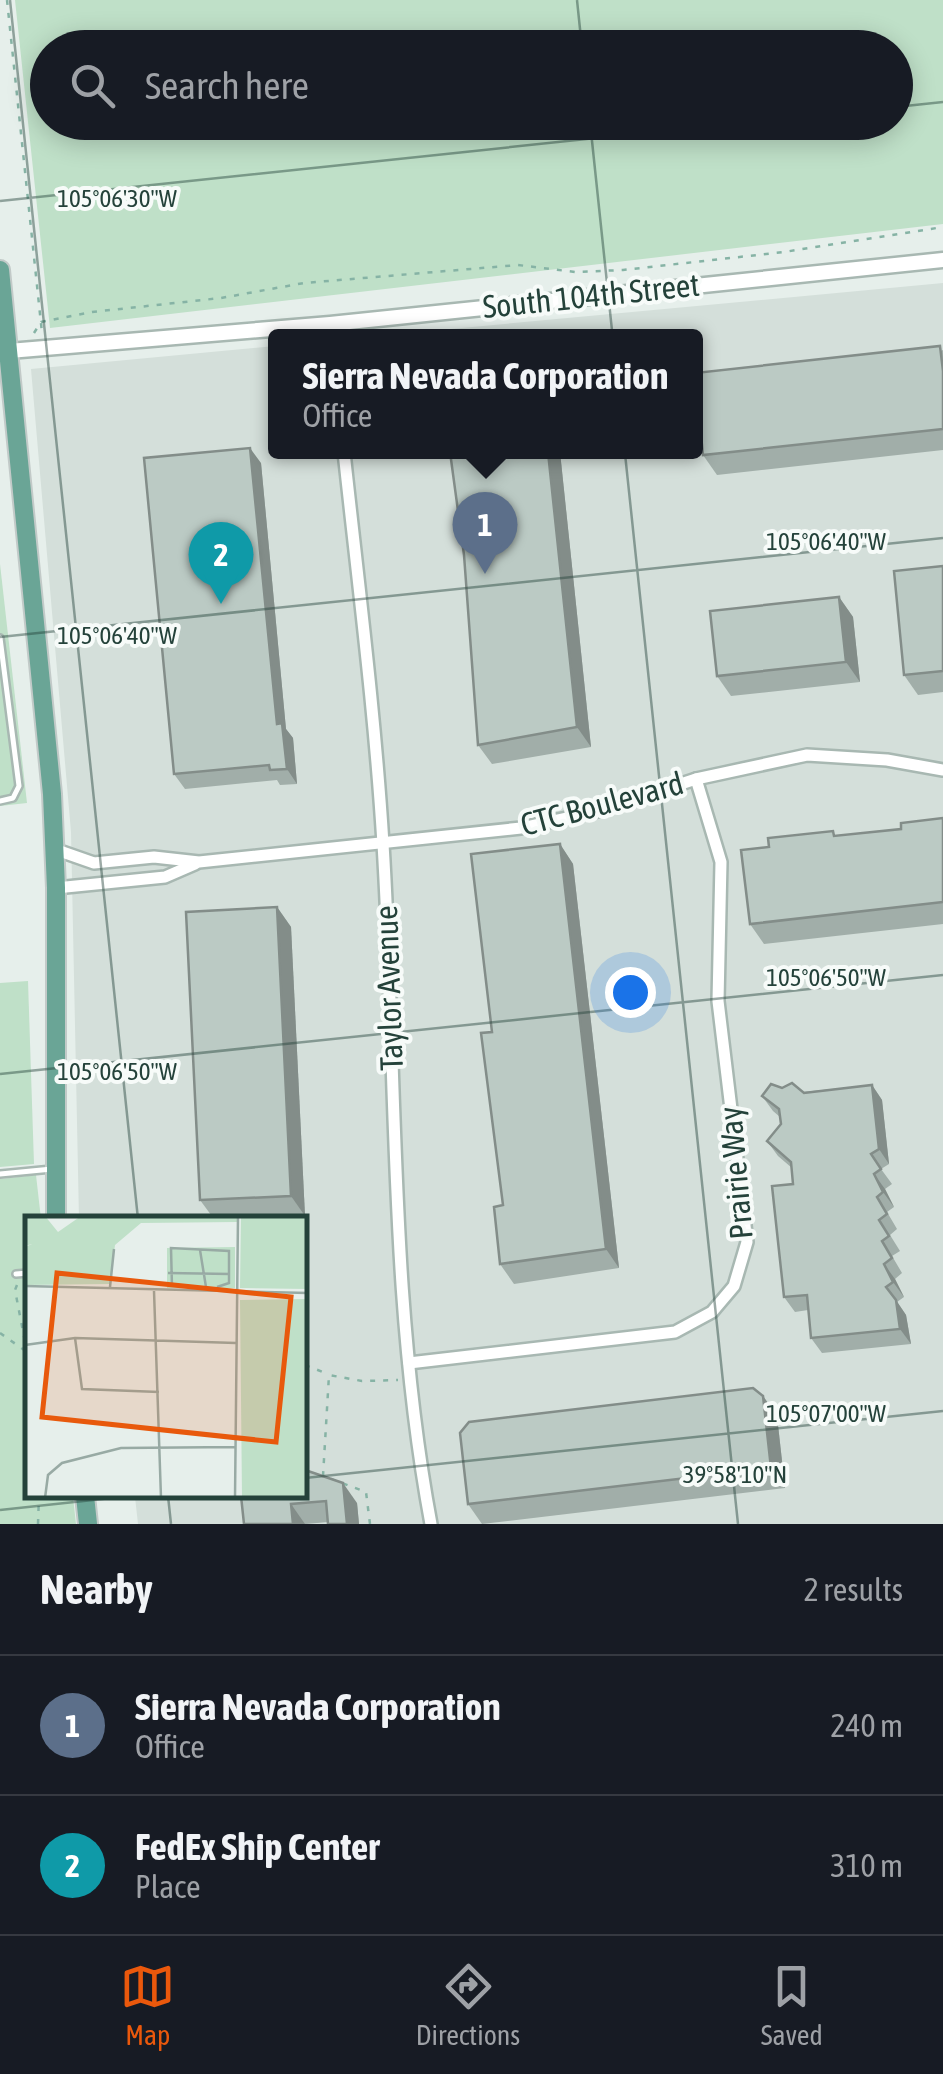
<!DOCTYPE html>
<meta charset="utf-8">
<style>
body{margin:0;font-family:"Asap Condensed",sans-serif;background:#242831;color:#f1f3f6}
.you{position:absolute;left:630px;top:992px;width:35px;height:35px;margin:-25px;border:8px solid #fff;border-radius:50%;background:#1a73e8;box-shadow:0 0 0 15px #1a73e833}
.badge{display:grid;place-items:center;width:65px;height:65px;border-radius:50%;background:#ea580c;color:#fff;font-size:32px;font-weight:700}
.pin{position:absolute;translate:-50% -82px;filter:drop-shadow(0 2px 5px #0008)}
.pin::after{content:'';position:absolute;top:52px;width:35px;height:30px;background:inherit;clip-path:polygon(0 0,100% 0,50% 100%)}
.popup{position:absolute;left:268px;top:329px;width:435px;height:130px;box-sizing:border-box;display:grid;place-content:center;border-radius:10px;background:#171b24;filter:drop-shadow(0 2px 8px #0005);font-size:32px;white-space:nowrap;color:#9ea1a6}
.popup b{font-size:38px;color:#f1f3f6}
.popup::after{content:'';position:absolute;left:50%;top:100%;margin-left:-20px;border:20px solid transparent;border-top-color:#171b24}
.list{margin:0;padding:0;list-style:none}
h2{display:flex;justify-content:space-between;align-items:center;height:130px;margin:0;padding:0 40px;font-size:42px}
h2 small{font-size:32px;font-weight:400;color:#9ea1a6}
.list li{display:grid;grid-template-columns:65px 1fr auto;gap:30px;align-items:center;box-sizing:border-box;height:140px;padding:0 40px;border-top:2px solid #363941}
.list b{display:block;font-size:38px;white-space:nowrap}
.list p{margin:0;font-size:32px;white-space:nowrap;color:#9ea1a6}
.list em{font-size:32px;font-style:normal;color:#9ea1a6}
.icon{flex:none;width:55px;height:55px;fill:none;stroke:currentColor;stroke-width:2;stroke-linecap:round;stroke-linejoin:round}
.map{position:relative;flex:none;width:943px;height:1524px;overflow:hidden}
.search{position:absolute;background:#171b24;box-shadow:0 5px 25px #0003;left:30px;right:30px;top:30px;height:110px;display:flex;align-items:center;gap:25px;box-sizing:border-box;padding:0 35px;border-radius:55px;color:#9ea1a6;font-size:38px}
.sheet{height:410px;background:#171b24}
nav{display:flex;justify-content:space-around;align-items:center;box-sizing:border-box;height:140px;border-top:2px solid #363941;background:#171b24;font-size:28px;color:#9ea1a6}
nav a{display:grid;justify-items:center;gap:5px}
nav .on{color:#ea580c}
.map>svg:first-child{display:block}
.built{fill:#d4dfda}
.green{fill:#bfe0c8;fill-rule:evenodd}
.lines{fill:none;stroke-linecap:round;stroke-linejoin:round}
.service-casing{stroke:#a8b8b2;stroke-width:10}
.minor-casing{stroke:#a8b8b2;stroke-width:16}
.tertiary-casing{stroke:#a8b8b2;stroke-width:19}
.primary-casing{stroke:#c2cac8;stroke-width:22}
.path{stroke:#86b3a5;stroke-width:2.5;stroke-dasharray:5 8;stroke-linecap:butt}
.service{stroke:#fff;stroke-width:5}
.minor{stroke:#fff;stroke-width:11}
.tertiary{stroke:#fff;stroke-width:14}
.primary{stroke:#6aa596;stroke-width:18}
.wall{fill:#a1aea9}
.shaded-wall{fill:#838d89}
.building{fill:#bbcac4;stroke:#838d89;stroke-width:2.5}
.ticks{fill:none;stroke:#24423a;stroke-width:2.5;stroke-opacity:0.45}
.labels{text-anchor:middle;stroke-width:8;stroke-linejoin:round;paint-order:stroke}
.street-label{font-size:32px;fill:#24423a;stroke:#f7fbf9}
.inset-road{fill:none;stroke:#98aaa4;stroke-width:2.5}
.view{fill:#e8590c;fill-opacity:0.15;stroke:#e8590c;stroke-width:5}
.inset-edge{fill:none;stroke:#24423a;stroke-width:5}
.ticks-label{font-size:25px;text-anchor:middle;fill:#24423a;stroke:#f7fbf9;stroke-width:8;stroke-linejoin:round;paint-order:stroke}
</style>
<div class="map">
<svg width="943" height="1524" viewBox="0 0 943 1524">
<rect width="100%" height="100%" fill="#e6efeb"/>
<!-- built -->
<polygon class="built" points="943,283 943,1524 138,1524 135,1497 305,1496 305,1219 79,1219 71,832 31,369 275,346 275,452 695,452 695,336 375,336"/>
<!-- green -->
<g class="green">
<path d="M15,0H943V224L50,328ZM48,48H896V122H48Z"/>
<polygon points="0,564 27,803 0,806"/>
<polygon points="28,981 34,1164 0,1167 0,983"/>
<polygon points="36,1175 41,1219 28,1219 28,1496 73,1497 76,1524 0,1524 0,1179"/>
</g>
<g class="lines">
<defs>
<g id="service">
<polyline points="0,638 19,786 13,798 0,801"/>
<polyline points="0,1174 52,1169"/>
<polyline points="16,1274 28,1273"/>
</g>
<g id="minor">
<path d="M344,452C358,582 375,713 383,844C397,1070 389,1300 431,1524"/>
<polyline points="54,849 94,863 154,857 199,862 521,828 598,811 696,779 807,755 887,760 943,770"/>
<polyline points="56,888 165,877 195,864"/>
<polyline points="409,1363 675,1332 712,1312 734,1286 747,1242 718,1001 721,862 696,779"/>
</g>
<polyline id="tertiary" points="9,351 330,324 943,260"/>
<g id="primary">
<polyline points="0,270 52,794 56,888 56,1219"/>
<polyline points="85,1496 88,1524"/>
</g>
</defs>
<!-- service casing -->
<use href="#service" class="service-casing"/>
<!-- minor casing -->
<use href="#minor" class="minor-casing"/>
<!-- tertiary casing -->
<use href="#tertiary" class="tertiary-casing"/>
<!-- primary casing -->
<use href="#primary" class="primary-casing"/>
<!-- path -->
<g class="path">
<polyline points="7,0 42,333"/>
<polyline points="34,333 41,322 92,312 221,298 304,283 518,265 575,272 623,270 784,252 943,227"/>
<polyline points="17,1285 15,1290 27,1352"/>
<polyline points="0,1333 27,1352"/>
<polyline points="305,1365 328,1374"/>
<polyline points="38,1524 39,1496"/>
<polyline points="370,1524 366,1492 323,1476 329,1375 362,1381 398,1380"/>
</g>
<!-- service -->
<use href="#service" class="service"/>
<!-- minor -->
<use href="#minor" class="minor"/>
<!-- tertiary -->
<use href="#tertiary" class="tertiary"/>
<!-- primary -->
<use href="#primary" class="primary"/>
</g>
<!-- wall -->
<g class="wall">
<polygon points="943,350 943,450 717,475 703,455"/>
<polygon points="450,452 560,452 591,747 492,764 478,745 464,555"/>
<polygon points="261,463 286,729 293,738 297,784 280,785 277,780 185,789 174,774"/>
<polygon points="943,566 943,692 918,695 904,675"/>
<polygon points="839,597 853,617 860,682 731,696 717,676"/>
<polygon points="943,818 943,924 764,944 750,924 769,847 837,836 901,829"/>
<polygon points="560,844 573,864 619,1268 514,1284 500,1264 503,1205 492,1032"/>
<polygon points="277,907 291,927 305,1216 214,1219 200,1200"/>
<polygon points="872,1085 882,1100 889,1164 881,1169 892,1184 885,1189 894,1207 887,1212 897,1229 890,1235 900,1251 892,1256 902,1273 895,1279 904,1297 897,1302 906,1315 911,1344 822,1353 811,1338 808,1310 795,1312 784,1297 793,1184 792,1168 778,1156 767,1141 781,1124 780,1117 773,1111 762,1096"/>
<polygon points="763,1396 777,1416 785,1488 482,1524 468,1504"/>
<polygon points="241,1496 357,1503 359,1524 328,1524 328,1522 306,1524 244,1524"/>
</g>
<!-- shaded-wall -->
<g class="shaded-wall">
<polygon points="250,448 261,463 286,729 293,738 297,784 287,769 277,724"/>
<polygon points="548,452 560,452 591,747 577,727"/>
<polygon points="839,597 853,617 860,682 846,662"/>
<polygon points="560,844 573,864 619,1268 606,1249"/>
<polygon points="277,907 291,927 305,1216 291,1196"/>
<polygon points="872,1085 882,1100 889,1164 879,1149"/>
<polygon points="874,1174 885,1189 894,1207 883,1192"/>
<polygon points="884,1264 895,1279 904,1297 893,1282"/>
<polygon points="896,1300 906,1315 911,1344 900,1329"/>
<polygon points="763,1396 777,1416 785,1488 771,1468"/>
<polygon points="343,1483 357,1503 359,1524 347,1524"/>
<polygon points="291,1504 305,1524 293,1524"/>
</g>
<!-- building -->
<g class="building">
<polygon points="940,346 943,371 943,429 703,455 695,373"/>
<polygon points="250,448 277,724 282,723 287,769 270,770 269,765 174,774 144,458"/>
<polygon points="450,452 548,452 577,727 478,745 464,555"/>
<polygon points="943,566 943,671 904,675 894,571"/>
<polygon points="839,597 846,662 717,676 710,611"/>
<polygon points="943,818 943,902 750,924 741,850 769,847 768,838 833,831 834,836 901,829 901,823"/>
<polygon points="560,844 606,1249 500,1264 494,1207 503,1205 481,1033 492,1032 471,854"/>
<polygon points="277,907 291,1196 200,1200 186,912"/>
<polygon points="792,1083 804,1093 872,1085 879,1149 871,1154 881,1169 874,1174 883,1192 877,1197 887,1214 879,1220 889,1236 882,1241 892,1258 884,1264 893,1282 886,1287 896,1300 900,1329 811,1338 807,1295 784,1297 772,1186 793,1184 791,1162 767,1141 781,1124 779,1109 762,1096 771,1084 782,1088"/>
<polygon points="753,1388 763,1396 771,1468 468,1504 460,1433 469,1422"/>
<polygon points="305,1470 343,1483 347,1524 328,1524 326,1501 291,1504 293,1524 244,1524 241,1496 305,1496"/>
</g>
<!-- ticks -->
<path class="ticks" d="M10,0L138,1219M577,0L582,48M896,107L943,102M590,122L738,1524M0,201L748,122M0,637L943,538M0,1074L943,975M305,1478L943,1411M168,1496L171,1524M0,1510L130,1496"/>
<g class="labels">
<!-- street labels -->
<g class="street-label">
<text transform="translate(591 296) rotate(-6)" y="11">South 104th Street</text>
<text transform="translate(602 804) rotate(-15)" y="11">CTC Boulevard</text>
<text transform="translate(389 988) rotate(-92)" y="11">Taylor Avenue</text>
<text transform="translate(736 1173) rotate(-95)" y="11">Prairie Way</text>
</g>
</g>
<!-- overview -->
<g transform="translate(25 1216)">
<rect width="282" height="282" fill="#e6efeb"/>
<path d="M0,0H20L33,16L56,0H212V6L116,7L90,29L85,68L0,69V31L7,28L0,30ZM216,0H282V73L215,72ZM210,31V72H142V32ZM282,83V282H217L215,84Z" fill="#bfe0c8"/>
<path class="inset-road" d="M175,34L181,71M143,57L205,58M0,70L283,77M85,71L89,33M147,71L146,32L204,35V67L192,71M129,75L136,282M50,122L57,173L134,176M0,129L50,122L211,127M20,282L23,259L37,247L96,232L211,231M210,282L213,0"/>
<path class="view" d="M32,57L266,81L251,226L17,201Z"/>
<rect width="282" height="282" class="inset-edge"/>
</g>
<g class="ticks-label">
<text x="117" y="207">105°06'30"W</text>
<text x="826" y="550">105°06'40"W</text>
<text x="117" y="644">105°06'40"W</text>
<text x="826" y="986">105°06'50"W</text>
<text x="117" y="1080">105°06'50"W</text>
<text x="826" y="1422">105°07'00"W</text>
<text x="735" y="1483">39°58'10"N</text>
</g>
</svg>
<div class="you"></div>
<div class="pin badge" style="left:485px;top:574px;background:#5c6f8a">1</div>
<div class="popup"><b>Sierra Nevada Corporation</b>Office</div>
<div class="pin badge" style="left:221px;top:604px;background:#0f9aa8">2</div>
<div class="search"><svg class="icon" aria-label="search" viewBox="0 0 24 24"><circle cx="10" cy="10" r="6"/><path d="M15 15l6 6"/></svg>Search here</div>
</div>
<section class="sheet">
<h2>Nearby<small>2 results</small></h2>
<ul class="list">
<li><span class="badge" style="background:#5c6f8a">1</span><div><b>Sierra Nevada Corporation</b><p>Office</p></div><em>240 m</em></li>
<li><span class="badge" style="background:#0f9aa8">2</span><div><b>FedEx Ship Center</b><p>Place</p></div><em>310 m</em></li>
</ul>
</section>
<nav>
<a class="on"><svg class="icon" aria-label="map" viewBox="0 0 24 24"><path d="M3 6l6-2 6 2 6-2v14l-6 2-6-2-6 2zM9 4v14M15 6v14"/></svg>Map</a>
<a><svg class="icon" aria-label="directions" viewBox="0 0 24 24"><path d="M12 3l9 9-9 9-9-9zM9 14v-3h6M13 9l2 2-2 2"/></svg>Directions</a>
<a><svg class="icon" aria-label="saved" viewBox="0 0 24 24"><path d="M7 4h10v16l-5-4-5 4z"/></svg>Saved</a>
</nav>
